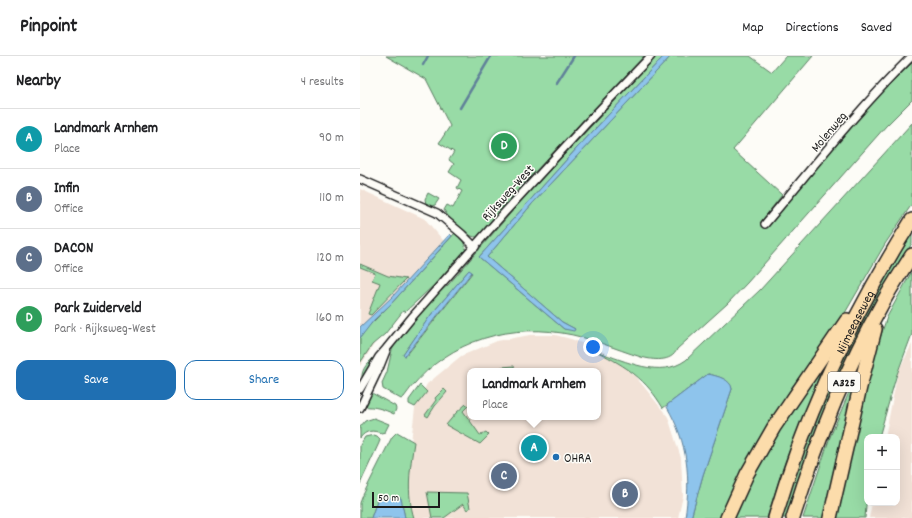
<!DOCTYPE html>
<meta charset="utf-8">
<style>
body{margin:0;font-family:Dekko,sans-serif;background:#f2f2f2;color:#202124}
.controls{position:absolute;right:12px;bottom:12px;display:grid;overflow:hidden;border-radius:8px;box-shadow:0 4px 16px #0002}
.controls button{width:36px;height:36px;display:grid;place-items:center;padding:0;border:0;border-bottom:1px solid #e0e0e0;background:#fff;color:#202124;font:20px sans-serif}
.scale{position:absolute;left:12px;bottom:10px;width:68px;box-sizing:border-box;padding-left:4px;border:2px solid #1c1c1c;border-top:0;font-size:11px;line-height:14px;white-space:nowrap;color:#1c1c1c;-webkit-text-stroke:3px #fdfcf7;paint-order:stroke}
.you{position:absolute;left:233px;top:291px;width:14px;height:14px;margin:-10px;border:3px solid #fff;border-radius:50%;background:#1a73e8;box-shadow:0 0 0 6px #1a73e833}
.badge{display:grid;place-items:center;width:26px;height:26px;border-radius:50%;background:#1f6fb2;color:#fff;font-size:13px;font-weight:700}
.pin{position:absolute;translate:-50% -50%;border:2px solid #fff;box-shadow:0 1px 4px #0006}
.popup{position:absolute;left:107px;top:312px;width:134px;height:52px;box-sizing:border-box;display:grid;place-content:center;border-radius:8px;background:#fff;filter:drop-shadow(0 1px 3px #0005);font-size:13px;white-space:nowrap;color:#757577}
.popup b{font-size:15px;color:#202124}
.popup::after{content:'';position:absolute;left:50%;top:100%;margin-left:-8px;border:8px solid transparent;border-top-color:#fff}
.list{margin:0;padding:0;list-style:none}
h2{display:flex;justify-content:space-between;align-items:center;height:52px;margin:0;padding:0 16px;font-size:17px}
h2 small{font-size:13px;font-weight:400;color:#757577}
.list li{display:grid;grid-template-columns:26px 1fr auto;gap:12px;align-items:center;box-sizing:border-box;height:60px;padding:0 16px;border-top:1px solid #e0e0e0}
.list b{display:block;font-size:15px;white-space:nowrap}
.list p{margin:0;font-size:13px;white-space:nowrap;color:#757577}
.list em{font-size:13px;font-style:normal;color:#757577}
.actions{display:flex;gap:8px;padding:12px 16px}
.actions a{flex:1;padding:9px 0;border:1px solid #1f6fb2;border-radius:12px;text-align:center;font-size:14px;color:#1f6fb2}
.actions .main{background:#1f6fb2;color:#fff}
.map{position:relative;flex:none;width:552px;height:462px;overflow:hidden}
header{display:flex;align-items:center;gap:24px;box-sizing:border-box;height:56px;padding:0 20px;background:#fff;border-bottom:1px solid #e0e0e0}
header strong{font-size:19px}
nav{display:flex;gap:22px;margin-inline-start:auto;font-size:14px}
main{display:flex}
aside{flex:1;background:#fff}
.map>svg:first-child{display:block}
.built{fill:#f2e2d7;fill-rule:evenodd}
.green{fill:#98dba6;stroke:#5a7c61;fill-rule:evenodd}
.water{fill:#8ec4ec;stroke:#608199}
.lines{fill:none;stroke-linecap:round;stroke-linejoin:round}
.stream{stroke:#608199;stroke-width:2.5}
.minor-casing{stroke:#1c1c1c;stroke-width:10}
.motorway-casing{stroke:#1c1c1c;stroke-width:16}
.minor{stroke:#fdfcf7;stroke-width:7}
.motorway{stroke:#fcdcab;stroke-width:13}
.poi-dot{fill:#1f6fb2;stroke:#fdfcf7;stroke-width:1.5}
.labels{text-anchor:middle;stroke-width:3;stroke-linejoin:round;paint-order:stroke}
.shield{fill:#fdfcf7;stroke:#605f5e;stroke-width:1}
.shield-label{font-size:12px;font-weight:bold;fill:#1c1c1c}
.street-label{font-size:13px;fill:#1c1c1c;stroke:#fdfcf7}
.poi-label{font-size:13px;fill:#1c1c1c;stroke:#fdfcf7;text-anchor:start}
</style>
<header>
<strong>Pinpoint</strong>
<nav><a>Map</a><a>Directions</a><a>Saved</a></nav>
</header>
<main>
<aside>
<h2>Nearby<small>4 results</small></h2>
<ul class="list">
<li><span class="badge" style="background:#0f9aa8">A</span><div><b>Landmark Arnhem</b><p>Place</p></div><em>90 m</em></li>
<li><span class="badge" style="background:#5c6f8a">B</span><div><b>Infin</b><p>Office</p></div><em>110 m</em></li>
<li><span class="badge" style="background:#5c6f8a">C</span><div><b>DACON</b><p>Office</p></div><em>120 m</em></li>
<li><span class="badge" style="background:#2e9e5b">D</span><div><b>Park Zuiderveld</b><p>Park · Rijksweg-West</p></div><em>160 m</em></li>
</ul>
<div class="actions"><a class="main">Save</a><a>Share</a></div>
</aside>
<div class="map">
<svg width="552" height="462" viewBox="0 0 552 462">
<rect width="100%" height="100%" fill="#fdfcf7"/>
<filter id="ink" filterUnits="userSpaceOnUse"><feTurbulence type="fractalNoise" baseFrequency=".025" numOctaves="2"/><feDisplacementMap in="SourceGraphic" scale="8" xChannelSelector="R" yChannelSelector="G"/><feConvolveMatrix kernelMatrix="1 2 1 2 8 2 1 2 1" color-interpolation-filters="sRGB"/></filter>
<g filter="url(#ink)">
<!-- built -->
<g class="built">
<polygon points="0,133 65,163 94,197 48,235 0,310"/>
<path d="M170,279H195L211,283L240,294L264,309L281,327L308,361L321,402L323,440L318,462H51L46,438L52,377L55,352L67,328L101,300L137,285ZM110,315H238V361H110Z"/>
<polygon points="552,288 552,462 509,462 512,447 537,447 537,381 525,381 538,316"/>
</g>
<!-- green -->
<g class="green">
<path d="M26,0H284L155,137L117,181C104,181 90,164 84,154L87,149L93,152L102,135L97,132L101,124L89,116L94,108L89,104L94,96L79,87L90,70L66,23Z"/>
<path d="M297,0H304L218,91L119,201L204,273H215L202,266L127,201L172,148L311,0H390L412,16L426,0H453L373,94L422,139L400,167L408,171C453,114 499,57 552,7V44L526,70L387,227L367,248L317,293C312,307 292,304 281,301C255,293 229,281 202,277C141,267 79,290 44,341L41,343L23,333L22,327L27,316L32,294L36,286L76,239L88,229L169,136ZM109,214L112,217L46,300L43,299L70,260Z"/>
<path d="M552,67V148L525,188L478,269L432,331L405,374L393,394L360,462H331L343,419L372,333C370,323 357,320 348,318L303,352C286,323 267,311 238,296C266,305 300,323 326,304L400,234Z"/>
<polygon points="68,137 79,143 75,149 71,150 66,148 65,143"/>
<polygon points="95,177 103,185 106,193 74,229 45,256 43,255 25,278 12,289 0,307 0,282 5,274 30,249"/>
<path d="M552,177V187L509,262L457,373L437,426L427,462H422C452,362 494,264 552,177Z"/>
<polygon points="0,208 28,220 46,223 11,259 8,258 20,227 12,224 15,217 0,211"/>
<polygon points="552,215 552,278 536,321 519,381 507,381 507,438 505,462 477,462 479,445 513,303 527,261"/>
<polygon points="469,296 425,406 407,462 371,462 397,409"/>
<polygon points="505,299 468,462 443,462 470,381"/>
<path d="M16,300L3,323L2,322C1,313 9,305 16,300Z"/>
<polygon points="154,310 155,315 132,315 142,311"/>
<polygon points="60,329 67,336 55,351 49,348 49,344"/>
<polygon points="84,333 87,336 75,350 68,361 65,359 76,344 75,342"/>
<path d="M10,336L35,350L36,353L34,358C23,353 15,350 3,351Z"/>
<polygon points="106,348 108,350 103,355 120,379 126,376 129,379 120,388 86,369 96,357"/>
<path d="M14,362L29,368L25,376L21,377C13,374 6,374 0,382V371L5,365Z"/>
<path d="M37,376L54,386C50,413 46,436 54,462H45L41,444L39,442H18L11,462H0V447L3,439L32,381Z"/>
<polygon points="14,379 17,380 20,383 19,387 0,428 0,389 5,381"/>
<polygon points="67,436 107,437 110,452 107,454 103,448 84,462 72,462"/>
</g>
<!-- water -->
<g class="water">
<polygon points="304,0 311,0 172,148 127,201 202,266 215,273 214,275 204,273 119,201 218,91"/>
<polygon points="90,178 92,180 30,249 14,264 0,282 0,271 32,241"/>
<polygon points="109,214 112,216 45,300 43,299 70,260"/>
<path d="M348,318C357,320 371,323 372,333L343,419L331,462H325C331,422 328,387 307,351V349Z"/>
<polygon points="18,442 41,442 45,462 11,462"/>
</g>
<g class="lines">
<!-- stream -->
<g class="stream">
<polyline points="63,9 68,0"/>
<polyline points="196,28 214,0"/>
<polyline points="100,52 131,0"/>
</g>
<defs>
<g id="minor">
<polyline points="0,123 77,157 102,178 115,191"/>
<path d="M405,168C453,111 499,52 552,0"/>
<polyline points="0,333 19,301 26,293 53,260 144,157 226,68 291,0"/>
<polyline points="0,352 20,310 26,295"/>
</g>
<g id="motorway">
<polyline points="367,462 387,418 414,371 487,264"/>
<path id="s1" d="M415,462C446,356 493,257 552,164"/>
<path d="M433,462C456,388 484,315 522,248C531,231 542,215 552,199"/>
<polyline points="470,462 500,331 515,273"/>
</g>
</defs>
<!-- minor casing -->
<use href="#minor" class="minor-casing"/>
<!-- motorway casing -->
<use href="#motorway" class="motorway-casing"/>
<!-- minor -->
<use href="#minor" class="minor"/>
<!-- motorway -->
<use href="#motorway" class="motorway"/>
</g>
</g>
<!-- markers -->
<circle class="poi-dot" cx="196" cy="401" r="4"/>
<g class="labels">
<!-- shield labels -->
<rect class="shield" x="468" y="316" width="32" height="20" rx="3"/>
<g class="shield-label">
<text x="484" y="330">A325</text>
</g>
<!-- street labels -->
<g class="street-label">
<text transform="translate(468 75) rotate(-50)" y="5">Molenweg</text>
<text transform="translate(147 136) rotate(-48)" y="5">Rijksweg-West</text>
<text dy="5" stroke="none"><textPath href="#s1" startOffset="212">Nijmeegseweg</textPath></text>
</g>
<!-- poi labels -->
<g class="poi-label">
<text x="204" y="406">OHRA</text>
</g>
</g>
</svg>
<div class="controls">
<button>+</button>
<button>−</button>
</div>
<div class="scale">50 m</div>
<div class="you"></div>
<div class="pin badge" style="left:174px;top:392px;background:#0f9aa8">A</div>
<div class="popup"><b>Landmark Arnhem</b>Place</div>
<div class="pin badge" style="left:265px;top:438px;background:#5c6f8a">B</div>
<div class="pin badge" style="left:144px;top:420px;background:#5c6f8a">C</div>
<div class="pin badge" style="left:144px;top:90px;background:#2e9e5b">D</div>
</div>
</main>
